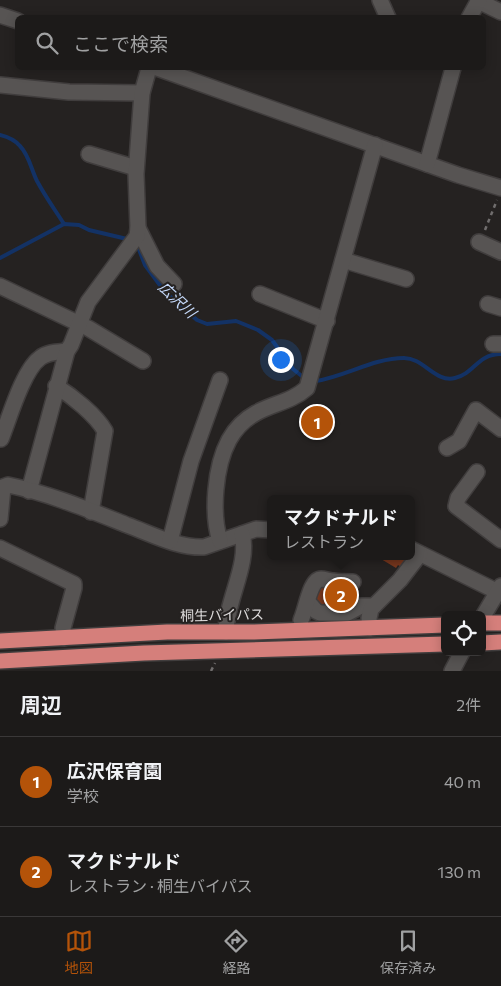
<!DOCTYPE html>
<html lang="ja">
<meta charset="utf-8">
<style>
body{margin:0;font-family:Commissioner,"Noto Sans JP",sans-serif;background:#292726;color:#f1f3f6}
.controls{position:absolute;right:15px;bottom:15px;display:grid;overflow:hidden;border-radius:8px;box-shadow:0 2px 12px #0003}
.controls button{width:45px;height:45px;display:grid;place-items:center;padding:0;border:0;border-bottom:1px solid #3a3838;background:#1c1a19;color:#f1f3f6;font:25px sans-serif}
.you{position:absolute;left:280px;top:359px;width:18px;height:18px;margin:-12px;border:4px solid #fff;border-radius:50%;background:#1a73e8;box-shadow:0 0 0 8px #1a73e833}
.badge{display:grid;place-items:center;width:32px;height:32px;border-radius:50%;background:#b45309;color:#fff;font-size:16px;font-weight:700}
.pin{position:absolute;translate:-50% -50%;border:2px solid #fff;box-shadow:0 1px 5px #0006}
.popup{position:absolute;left:267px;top:495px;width:148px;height:65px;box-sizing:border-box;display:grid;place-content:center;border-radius:8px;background:#1c1a19;filter:drop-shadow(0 1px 4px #0005);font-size:16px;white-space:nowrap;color:#a0a1a2}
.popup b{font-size:19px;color:#f1f3f6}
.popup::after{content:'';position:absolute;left:50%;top:100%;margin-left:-10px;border:10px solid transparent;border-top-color:#1c1a19}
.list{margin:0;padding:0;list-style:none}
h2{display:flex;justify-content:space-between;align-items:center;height:65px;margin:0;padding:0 20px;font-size:21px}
h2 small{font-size:16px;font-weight:400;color:#a0a1a2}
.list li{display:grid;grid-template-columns:32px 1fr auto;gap:15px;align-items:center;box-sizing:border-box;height:90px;padding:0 20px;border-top:1px solid #3a3838}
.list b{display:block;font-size:19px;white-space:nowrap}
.list p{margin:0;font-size:16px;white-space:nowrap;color:#a0a1a2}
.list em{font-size:16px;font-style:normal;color:#a0a1a2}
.icon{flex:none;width:28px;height:28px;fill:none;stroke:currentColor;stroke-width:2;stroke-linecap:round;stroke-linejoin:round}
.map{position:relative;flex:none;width:501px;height:671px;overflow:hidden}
.search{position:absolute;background:#1c1a19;box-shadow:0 2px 12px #0003;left:15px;right:15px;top:15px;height:55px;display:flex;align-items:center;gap:12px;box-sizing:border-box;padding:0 18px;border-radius:8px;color:#a0a1a2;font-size:19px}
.sheet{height:245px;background:#1c1a19}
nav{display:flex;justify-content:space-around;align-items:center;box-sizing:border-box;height:70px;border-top:1px solid #3a3838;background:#1c1a19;font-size:14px;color:#a0a1a2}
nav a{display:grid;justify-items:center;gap:2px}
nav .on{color:#b45309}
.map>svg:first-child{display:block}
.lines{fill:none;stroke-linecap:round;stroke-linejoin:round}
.stream{stroke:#133265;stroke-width:4}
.building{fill:#76361d}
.minor-casing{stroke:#403d3d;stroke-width:18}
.highway-casing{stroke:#403d3d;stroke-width:18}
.path{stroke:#706d6d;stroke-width:2.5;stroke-dasharray:4 4;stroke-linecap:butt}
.minor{stroke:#575453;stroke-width:15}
.highway{stroke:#d57f7b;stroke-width:15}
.labels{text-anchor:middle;stroke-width:4;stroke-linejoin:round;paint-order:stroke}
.street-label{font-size:14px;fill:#dddbdb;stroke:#252221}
.water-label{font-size:15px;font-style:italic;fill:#c5d9fa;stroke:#252221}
</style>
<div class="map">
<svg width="501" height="671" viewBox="0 0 501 671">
<rect width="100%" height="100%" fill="#252221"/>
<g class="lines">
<!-- stream -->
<g class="stream">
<path d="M0,135C8,137 15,140 20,146C29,155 31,169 37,181C45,196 55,210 64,224"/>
<polyline points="138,247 145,265 165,292 197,320 207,324 236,321 258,330 272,340 293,369 303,377"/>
<polyline points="0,258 64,224 79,225 89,230 127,239"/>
<path d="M316,381C346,376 374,358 404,358C424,358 435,383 455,378C474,374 477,354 501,354"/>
</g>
</g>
<!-- building -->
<g class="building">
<polygon points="382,556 409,556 403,568 398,565 396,568 381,559"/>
<polygon points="350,585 350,608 325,609 325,605 316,605 316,595 318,595 318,586"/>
</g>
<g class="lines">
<defs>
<g id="minor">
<polyline points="380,0 388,18"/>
<polyline points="478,1 501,12"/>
<polyline points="0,15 18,21"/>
<polyline points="469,18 479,0"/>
<polyline points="157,68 458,175 501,188"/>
<polyline points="0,85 69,92 142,93"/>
<polyline points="89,154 136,168"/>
<polyline points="427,164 453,68"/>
<polyline points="138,228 157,266 174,284"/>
<polyline points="479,242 501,252"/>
<polyline points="343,260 406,279"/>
<polyline points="0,286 88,328 143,361"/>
<polyline points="260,294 327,321"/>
<polyline points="488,304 501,308"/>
<polyline points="493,344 501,344"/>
<path d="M56,386C72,396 96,415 105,431L91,512"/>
<path d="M1,439C9,419 23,370 40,358C47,352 58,352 67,351"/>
<polyline points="447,448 459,441 476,410 501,429"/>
<polyline points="477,472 458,498 456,506 501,540"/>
<polyline points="29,491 67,351 71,345 88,302 137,236 138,228 136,174 142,93 149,68"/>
<path d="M0,519L3,487L8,485C48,493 89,510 127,525C152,534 177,548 204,547L256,529L271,530"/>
<polyline points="170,541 191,461 220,380"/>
<path d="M220,541C211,513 215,466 229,440C235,429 245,419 256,413C274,403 291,402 307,388L375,145"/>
<polyline points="0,548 74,584 74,588 63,628 64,638"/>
<polyline points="411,549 498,592"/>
<polyline points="308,602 316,611 320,613 348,613 361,606 374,606"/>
<polyline points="482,618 501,586"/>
<path d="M301,620C306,610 310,579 321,579C325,579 329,581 333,581C340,582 347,582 353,582"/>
<polyline points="370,628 369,618 371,609 400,580 420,554"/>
<path d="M226,632C226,601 250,563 242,534"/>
<polyline points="452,671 462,652"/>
</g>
<g id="highway">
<polyline points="482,623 501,623"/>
<polyline points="0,641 167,632 254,632 445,625"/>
<polyline points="482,643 501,642"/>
<polyline points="0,661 144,653 445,644"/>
</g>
</defs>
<!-- minor casing -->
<use href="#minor" class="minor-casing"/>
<!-- highway casing -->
<use href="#highway" class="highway-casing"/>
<!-- path -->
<g class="path">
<polyline points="485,230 497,200"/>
<polyline points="211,671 215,663"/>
</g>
<!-- minor -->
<use href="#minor" class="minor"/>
<!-- highway -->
<use href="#highway" class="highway"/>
</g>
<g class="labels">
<!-- street labels -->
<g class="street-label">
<text transform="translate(222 615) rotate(-1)" y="5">桐生バイパス</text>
</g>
<!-- water labels -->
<g class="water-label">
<text transform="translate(177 300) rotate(43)" y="5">広沢川</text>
</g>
</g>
</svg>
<div class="controls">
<button><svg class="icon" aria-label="locate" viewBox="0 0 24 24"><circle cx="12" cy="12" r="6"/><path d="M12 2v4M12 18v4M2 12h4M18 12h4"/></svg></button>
</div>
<div class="you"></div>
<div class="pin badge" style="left:317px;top:422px">1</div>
<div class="pin badge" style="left:341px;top:595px">2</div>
<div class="popup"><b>マクドナルド</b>レストラン</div>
<div class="search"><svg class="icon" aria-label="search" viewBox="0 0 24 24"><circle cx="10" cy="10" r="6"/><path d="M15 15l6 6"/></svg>ここで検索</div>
</div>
<section class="sheet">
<h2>周辺<small>2件</small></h2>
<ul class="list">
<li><span class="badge">1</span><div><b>広沢保育園</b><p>学校</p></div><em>40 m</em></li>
<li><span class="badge">2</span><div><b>マクドナルド</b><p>レストラン · 桐生バイパス</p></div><em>130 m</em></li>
</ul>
</section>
<nav>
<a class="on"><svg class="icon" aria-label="map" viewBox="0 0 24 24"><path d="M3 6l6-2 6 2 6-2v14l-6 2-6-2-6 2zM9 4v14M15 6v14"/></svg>地図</a>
<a><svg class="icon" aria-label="directions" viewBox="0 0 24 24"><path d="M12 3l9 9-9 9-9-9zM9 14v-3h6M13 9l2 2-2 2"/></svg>経路</a>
<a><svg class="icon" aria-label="saved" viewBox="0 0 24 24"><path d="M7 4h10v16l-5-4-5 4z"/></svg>保存済み</a>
</nav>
